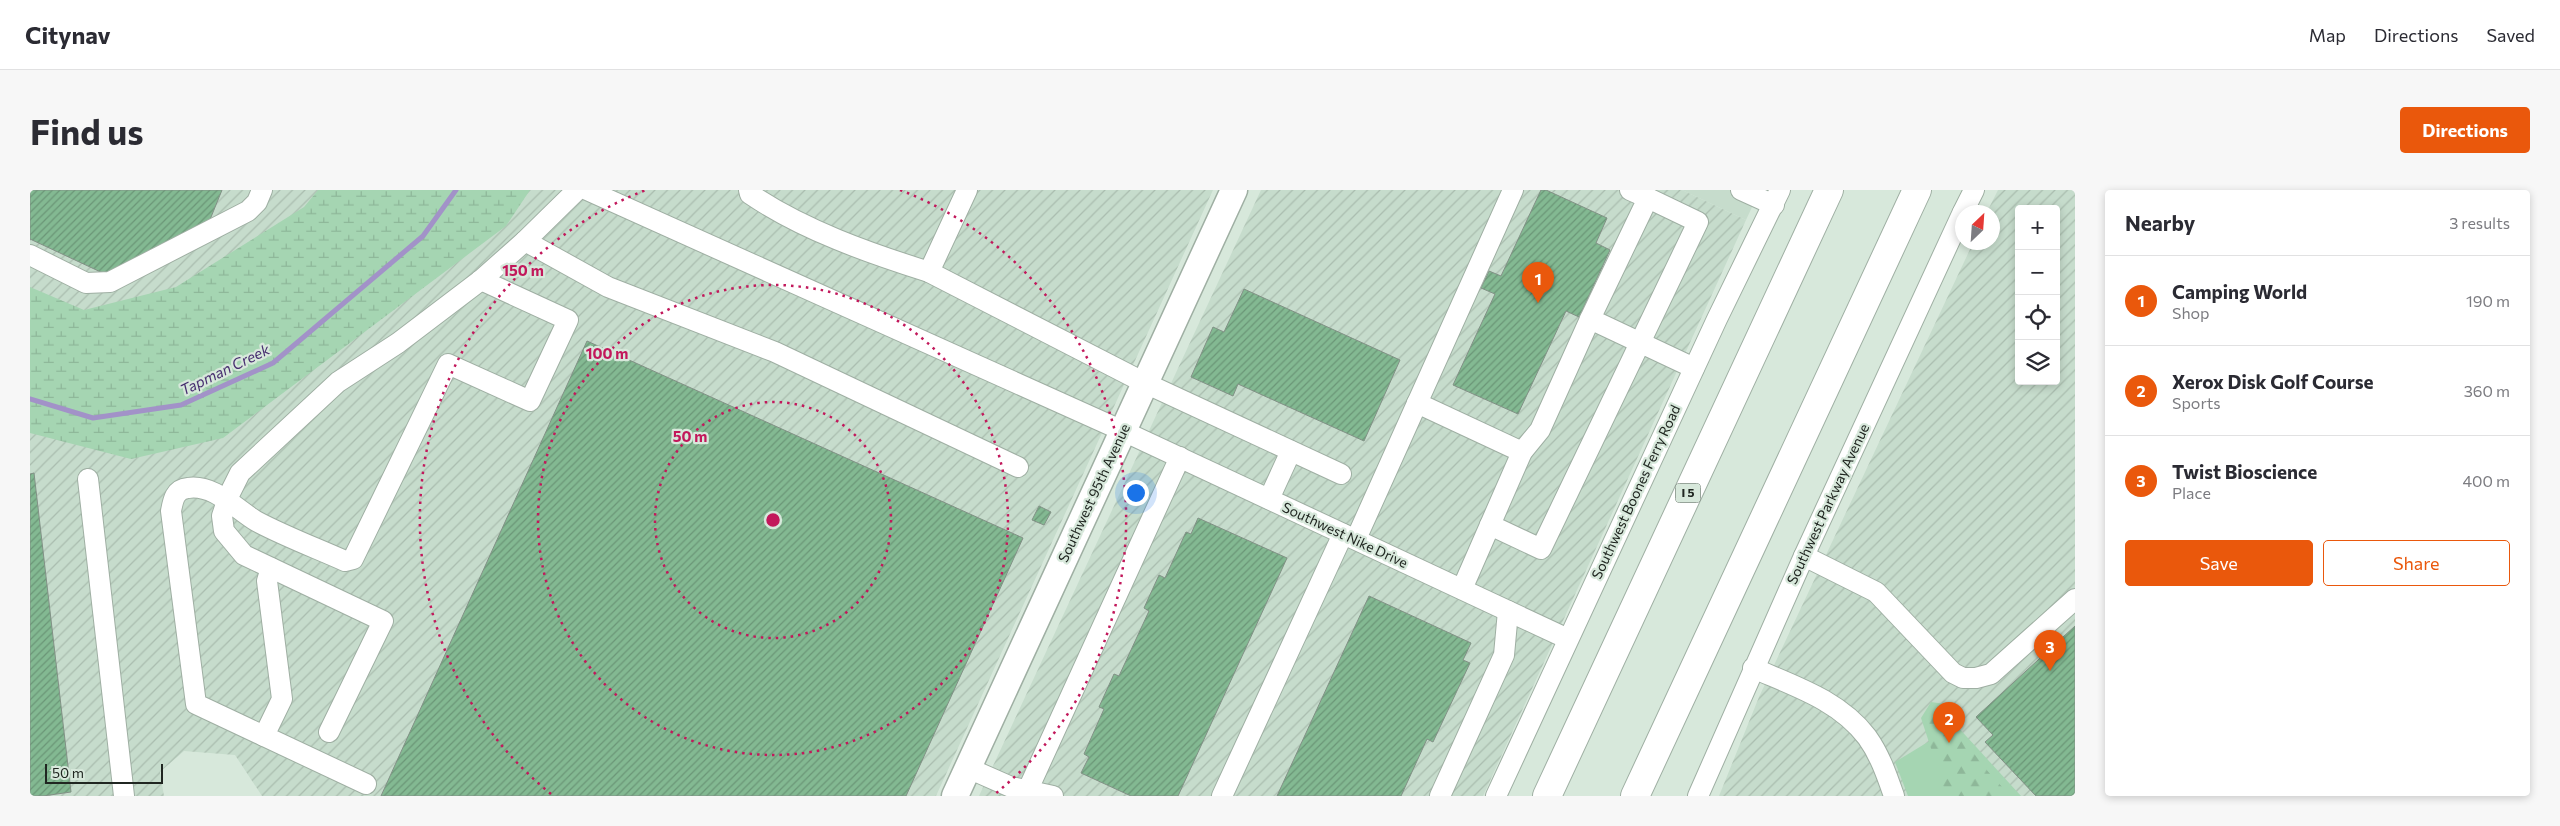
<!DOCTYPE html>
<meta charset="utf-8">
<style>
body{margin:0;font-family:Commissioner,sans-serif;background:#f7f7f7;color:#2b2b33}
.controls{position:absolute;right:15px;top:15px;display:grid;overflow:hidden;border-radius:5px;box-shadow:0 2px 8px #0003}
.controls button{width:45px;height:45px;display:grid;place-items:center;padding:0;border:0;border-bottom:1px solid #e1e1e2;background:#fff;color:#2b2b33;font:25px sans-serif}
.compass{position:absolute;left:1925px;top:15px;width:45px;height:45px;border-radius:50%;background:#fff;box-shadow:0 2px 8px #0003;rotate:25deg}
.scale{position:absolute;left:15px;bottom:12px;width:118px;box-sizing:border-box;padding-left:5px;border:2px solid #202621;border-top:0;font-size:14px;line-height:18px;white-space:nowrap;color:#202621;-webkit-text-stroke:4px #d7e8db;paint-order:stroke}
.you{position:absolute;left:1105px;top:302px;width:18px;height:18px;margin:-12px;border:4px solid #fff;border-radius:50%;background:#1a73e8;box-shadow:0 0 0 8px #1a73e833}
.badge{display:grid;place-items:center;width:32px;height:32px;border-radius:50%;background:#ea580c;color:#fff;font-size:16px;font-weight:700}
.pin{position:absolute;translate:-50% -41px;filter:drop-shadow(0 1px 2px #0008)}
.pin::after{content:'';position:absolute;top:26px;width:18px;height:15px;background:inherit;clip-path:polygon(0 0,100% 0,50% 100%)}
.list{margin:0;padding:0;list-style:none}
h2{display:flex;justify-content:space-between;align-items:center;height:65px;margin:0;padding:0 20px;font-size:21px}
h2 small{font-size:16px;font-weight:400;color:#7c7c81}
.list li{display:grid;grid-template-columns:32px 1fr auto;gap:15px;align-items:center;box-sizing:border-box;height:90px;padding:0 20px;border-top:1px solid #e1e1e2}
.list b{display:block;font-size:19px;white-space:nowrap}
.list p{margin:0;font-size:16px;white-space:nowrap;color:#7c7c81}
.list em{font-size:16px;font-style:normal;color:#7c7c81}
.actions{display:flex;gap:10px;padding:15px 20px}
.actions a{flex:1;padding:11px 0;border:1px solid #ea580c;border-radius:5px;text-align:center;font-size:18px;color:#ea580c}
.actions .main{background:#ea580c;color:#fff}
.icon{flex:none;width:28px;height:28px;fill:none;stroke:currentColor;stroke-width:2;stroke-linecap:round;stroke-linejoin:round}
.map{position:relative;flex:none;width:2045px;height:606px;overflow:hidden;border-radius:5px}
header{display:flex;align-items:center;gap:30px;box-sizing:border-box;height:70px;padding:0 25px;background:#fff;border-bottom:1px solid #e1e1e2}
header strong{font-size:24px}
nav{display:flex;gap:28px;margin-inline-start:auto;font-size:18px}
.intro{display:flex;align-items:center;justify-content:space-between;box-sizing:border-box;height:120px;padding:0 30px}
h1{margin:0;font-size:35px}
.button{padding:12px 22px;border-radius:5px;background:#ea580c;color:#fff;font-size:18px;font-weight:700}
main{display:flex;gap:30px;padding:0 30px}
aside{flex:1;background:#fff;border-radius:5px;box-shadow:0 2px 8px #0003}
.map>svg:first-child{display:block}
.built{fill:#c6dccc}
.industrial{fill:url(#industrial-furrows);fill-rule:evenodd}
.grass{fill:#a5d5b2}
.forest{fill:url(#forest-firs)}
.wetland{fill:url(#wetland-marsh)}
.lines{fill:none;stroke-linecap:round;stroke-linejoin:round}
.stream{stroke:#a292c8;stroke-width:5}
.building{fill:url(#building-hatch);stroke:#829186}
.minor-casing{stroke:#9fafa3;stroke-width:22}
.major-casing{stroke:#9fafa3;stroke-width:29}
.highway-casing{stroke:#9fafa3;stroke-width:30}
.minor{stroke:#fff;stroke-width:20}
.major{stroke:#fff;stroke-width:26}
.highway{stroke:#fff;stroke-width:28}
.ring{fill:none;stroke:#c2185b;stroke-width:2.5;stroke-dasharray:2.5 5}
.labels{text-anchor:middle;stroke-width:4.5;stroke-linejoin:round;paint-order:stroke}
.shield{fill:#d7e8db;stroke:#576059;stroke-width:1}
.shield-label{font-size:12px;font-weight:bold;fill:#202621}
.street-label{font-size:14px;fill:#202621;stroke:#d7e8db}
.water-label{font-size:15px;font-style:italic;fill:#462d6f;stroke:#d7e8db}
.centre{fill:#c2185b;stroke:#d7e8db;stroke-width:2.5}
.ring-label{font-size:15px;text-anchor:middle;font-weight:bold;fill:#c2185b;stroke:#d7e8db;stroke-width:4.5;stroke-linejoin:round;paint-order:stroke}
</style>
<header>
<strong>Citynav</strong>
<nav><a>Map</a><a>Directions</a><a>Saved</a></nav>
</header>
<div class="intro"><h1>Find us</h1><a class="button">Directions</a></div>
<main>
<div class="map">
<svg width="2045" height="606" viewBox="0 0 2045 606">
<defs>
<pattern id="industrial-furrows" width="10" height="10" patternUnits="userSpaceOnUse" patternTransform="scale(1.25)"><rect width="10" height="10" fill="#c6dccc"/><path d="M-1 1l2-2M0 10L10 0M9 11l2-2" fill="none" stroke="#aabdaf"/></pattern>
<pattern id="forest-firs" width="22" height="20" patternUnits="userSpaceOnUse" patternTransform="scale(1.25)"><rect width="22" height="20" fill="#a5d5b2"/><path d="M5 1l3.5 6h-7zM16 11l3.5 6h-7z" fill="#8eb799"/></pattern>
<pattern id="wetland-marsh" width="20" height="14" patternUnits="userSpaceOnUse" patternTransform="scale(1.25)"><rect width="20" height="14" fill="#a5d5b2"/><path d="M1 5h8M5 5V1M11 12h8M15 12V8" fill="none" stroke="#8eb799"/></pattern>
<pattern id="building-hatch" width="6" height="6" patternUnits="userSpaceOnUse" patternTransform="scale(1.25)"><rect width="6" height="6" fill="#83b992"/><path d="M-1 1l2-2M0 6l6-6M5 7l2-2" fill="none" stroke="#6b9677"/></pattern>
</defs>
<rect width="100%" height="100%" fill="#d7e8db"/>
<!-- built -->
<polygon class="built" points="1652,0 1730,0 1716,30"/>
<!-- industrial -->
<g class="industrial">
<polygon points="0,0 1183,0 906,606 232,606 205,565 154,561 130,582 134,606 0,606"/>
<polygon points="1231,0 1652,0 1716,30 1453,606 949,606"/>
<path d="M1968,0H2045V606H1689L1729,507L1943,53L1962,52V22H1957ZM1989,19H2026V191H1989Z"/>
</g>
<!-- grass -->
<polygon class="grass" points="1926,535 1991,606 1878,606 1865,572"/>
<!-- forest -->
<path class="forest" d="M1901,512L1915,514C1935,552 1950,577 1982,606H1909L1914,598L1891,528Z"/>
<!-- wetland -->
<polygon class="wetland" points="288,0 500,0 476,36 193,248 101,269 0,243 0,97 54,120 146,97 274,17"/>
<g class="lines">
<!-- stream -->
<polyline class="stream" points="0,209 63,228 151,215 243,173 393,46 426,0"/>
</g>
<!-- building -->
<g class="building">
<polygon points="0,0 192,0 179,32 75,84 0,49"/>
<polygon points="1511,0 1516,0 1577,28 1566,53 1580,60 1549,127 1536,121 1488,224 1423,195 1465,104 1451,98 1459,81 1471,86"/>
<polygon points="1214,99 1370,170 1334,251 1208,194 1203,206 1161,187 1183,137 1194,142"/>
<polygon points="557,151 993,348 876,606 351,606"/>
<polygon points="4,283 41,602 13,606 0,606 0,284"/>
<polygon points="1009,316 1021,322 1014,335 1002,330"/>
<polygon points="1168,328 1257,368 1148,606 1101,606 1051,583 1059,567 1054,564 1074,519 1069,517 1084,484 1089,486 1119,421 1114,418 1129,385 1135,388 1156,342 1161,344"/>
<polygon points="1339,406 1441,453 1433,470 1440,473 1403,552 1397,549 1371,606 1247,606"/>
<polygon points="2045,436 2045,606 2006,606 1955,552 1963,545 1946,527"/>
</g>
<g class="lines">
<defs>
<g id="minor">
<polyline points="547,0 495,51 578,97 745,162 988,277"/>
<polyline points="557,0 1093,241 1538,449"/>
<path d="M719,0L720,4C773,40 839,63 899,82L1115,193L1311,284"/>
<polyline points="1600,0 1618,8 1560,129 1664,178"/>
<polyline points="1711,0 1744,15"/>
<polyline points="1933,22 1944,0"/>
<polyline points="0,65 56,93 80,92 218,21 227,12 232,0"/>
<polyline points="899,82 937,0"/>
<polyline points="1387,213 1492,262"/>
<polyline points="58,289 94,606"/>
<polyline points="1239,309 1261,261"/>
<polyline points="1460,335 1511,359 1668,32 1618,8"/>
<polyline points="1326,349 1483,0"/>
<polyline points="1774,366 1846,402 1923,483 1933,488 1946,488 1961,484 2045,409"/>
<polyline points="241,378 237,391 252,509 234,546 336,594"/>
<polyline points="1432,399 1492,262 1510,240 1560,129"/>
<path d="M1723,478C1764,496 1809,510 1837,547C1850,565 1857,586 1864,606"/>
<polyline points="299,542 353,431 214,365 194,341 192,326 199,305 210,283 308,192 368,153 451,90 495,51"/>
<path d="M234,546L166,514L141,321C143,310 145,299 158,298C184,294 206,319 226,331C254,346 286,358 315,371L323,369L418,174L500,211L538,130L451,90"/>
<polyline points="938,578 981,597 1023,606"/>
<polyline points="995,606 1150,267"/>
<polyline points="1192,606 1313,344"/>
<polyline points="1410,606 1474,465 1478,421"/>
<polyline points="1466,606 1687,129 1750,0"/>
<polyline points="1668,606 1774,366 1932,24"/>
</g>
<polyline id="major" points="925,606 1204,0"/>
<g id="highway">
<polyline points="1517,606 1799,0"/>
<polyline points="1605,606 1887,0"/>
</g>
</defs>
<!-- minor casing -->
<use href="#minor" class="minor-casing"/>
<!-- major casing -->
<use href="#major" class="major-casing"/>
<!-- highway casing -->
<use href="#highway" class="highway-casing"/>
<!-- minor -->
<use href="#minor" class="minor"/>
<!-- major -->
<use href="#major" class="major"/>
<!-- highway -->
<use href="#highway" class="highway"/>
</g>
<!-- distance rings -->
<g class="ring">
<circle cx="743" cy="330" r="118"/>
<circle cx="743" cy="330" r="235"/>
<path d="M521 604A353 353 0 0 1 616 0M870 0A353 353 0 0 1 965 604"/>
</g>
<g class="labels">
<!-- shield labels -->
<rect class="shield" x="1645.5" y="293.5" width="25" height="19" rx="4"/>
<g class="shield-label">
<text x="1658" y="307">I 5</text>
</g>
<!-- street labels -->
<g class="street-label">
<text transform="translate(1606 302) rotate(-65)" y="5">Southwest Boones Ferry Road</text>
<text transform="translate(1064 303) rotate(-65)" y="5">Southwest 95th Avenue</text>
<text transform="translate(1798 314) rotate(-65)" y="5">Southwest Parkway Avenue</text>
<text transform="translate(1315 345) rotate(25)" y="5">Southwest Nike Drive</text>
</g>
<!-- water labels -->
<g class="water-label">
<text transform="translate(195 180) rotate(-26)" y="5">Tapman Creek</text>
</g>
</g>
<circle cx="743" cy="330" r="8" class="centre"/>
<g class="ring-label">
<text x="493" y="86">150 m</text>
<text x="577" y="169">100 m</text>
<text x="660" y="252">50 m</text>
</g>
</svg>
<div class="controls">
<button>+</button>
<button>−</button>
<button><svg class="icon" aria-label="locate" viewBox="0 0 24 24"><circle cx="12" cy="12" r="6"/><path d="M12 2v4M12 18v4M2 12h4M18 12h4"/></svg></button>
<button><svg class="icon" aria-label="layers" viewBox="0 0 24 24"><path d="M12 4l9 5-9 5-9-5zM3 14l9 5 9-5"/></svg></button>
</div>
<svg class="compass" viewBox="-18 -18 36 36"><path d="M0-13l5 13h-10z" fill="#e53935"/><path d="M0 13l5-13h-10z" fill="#7c7c81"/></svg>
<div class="scale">50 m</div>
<div class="you"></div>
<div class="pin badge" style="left:1508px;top:113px">1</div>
<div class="pin badge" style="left:1919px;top:553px">2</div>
<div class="pin badge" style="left:2020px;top:481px">3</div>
</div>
<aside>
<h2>Nearby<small>3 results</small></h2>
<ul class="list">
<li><span class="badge">1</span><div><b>Camping World</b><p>Shop</p></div><em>190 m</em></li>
<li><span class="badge">2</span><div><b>Xerox Disk Golf Course</b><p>Sports</p></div><em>360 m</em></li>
<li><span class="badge">3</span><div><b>Twist Bioscience</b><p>Place</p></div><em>400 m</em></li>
</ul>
<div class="actions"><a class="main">Save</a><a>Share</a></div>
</aside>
</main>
